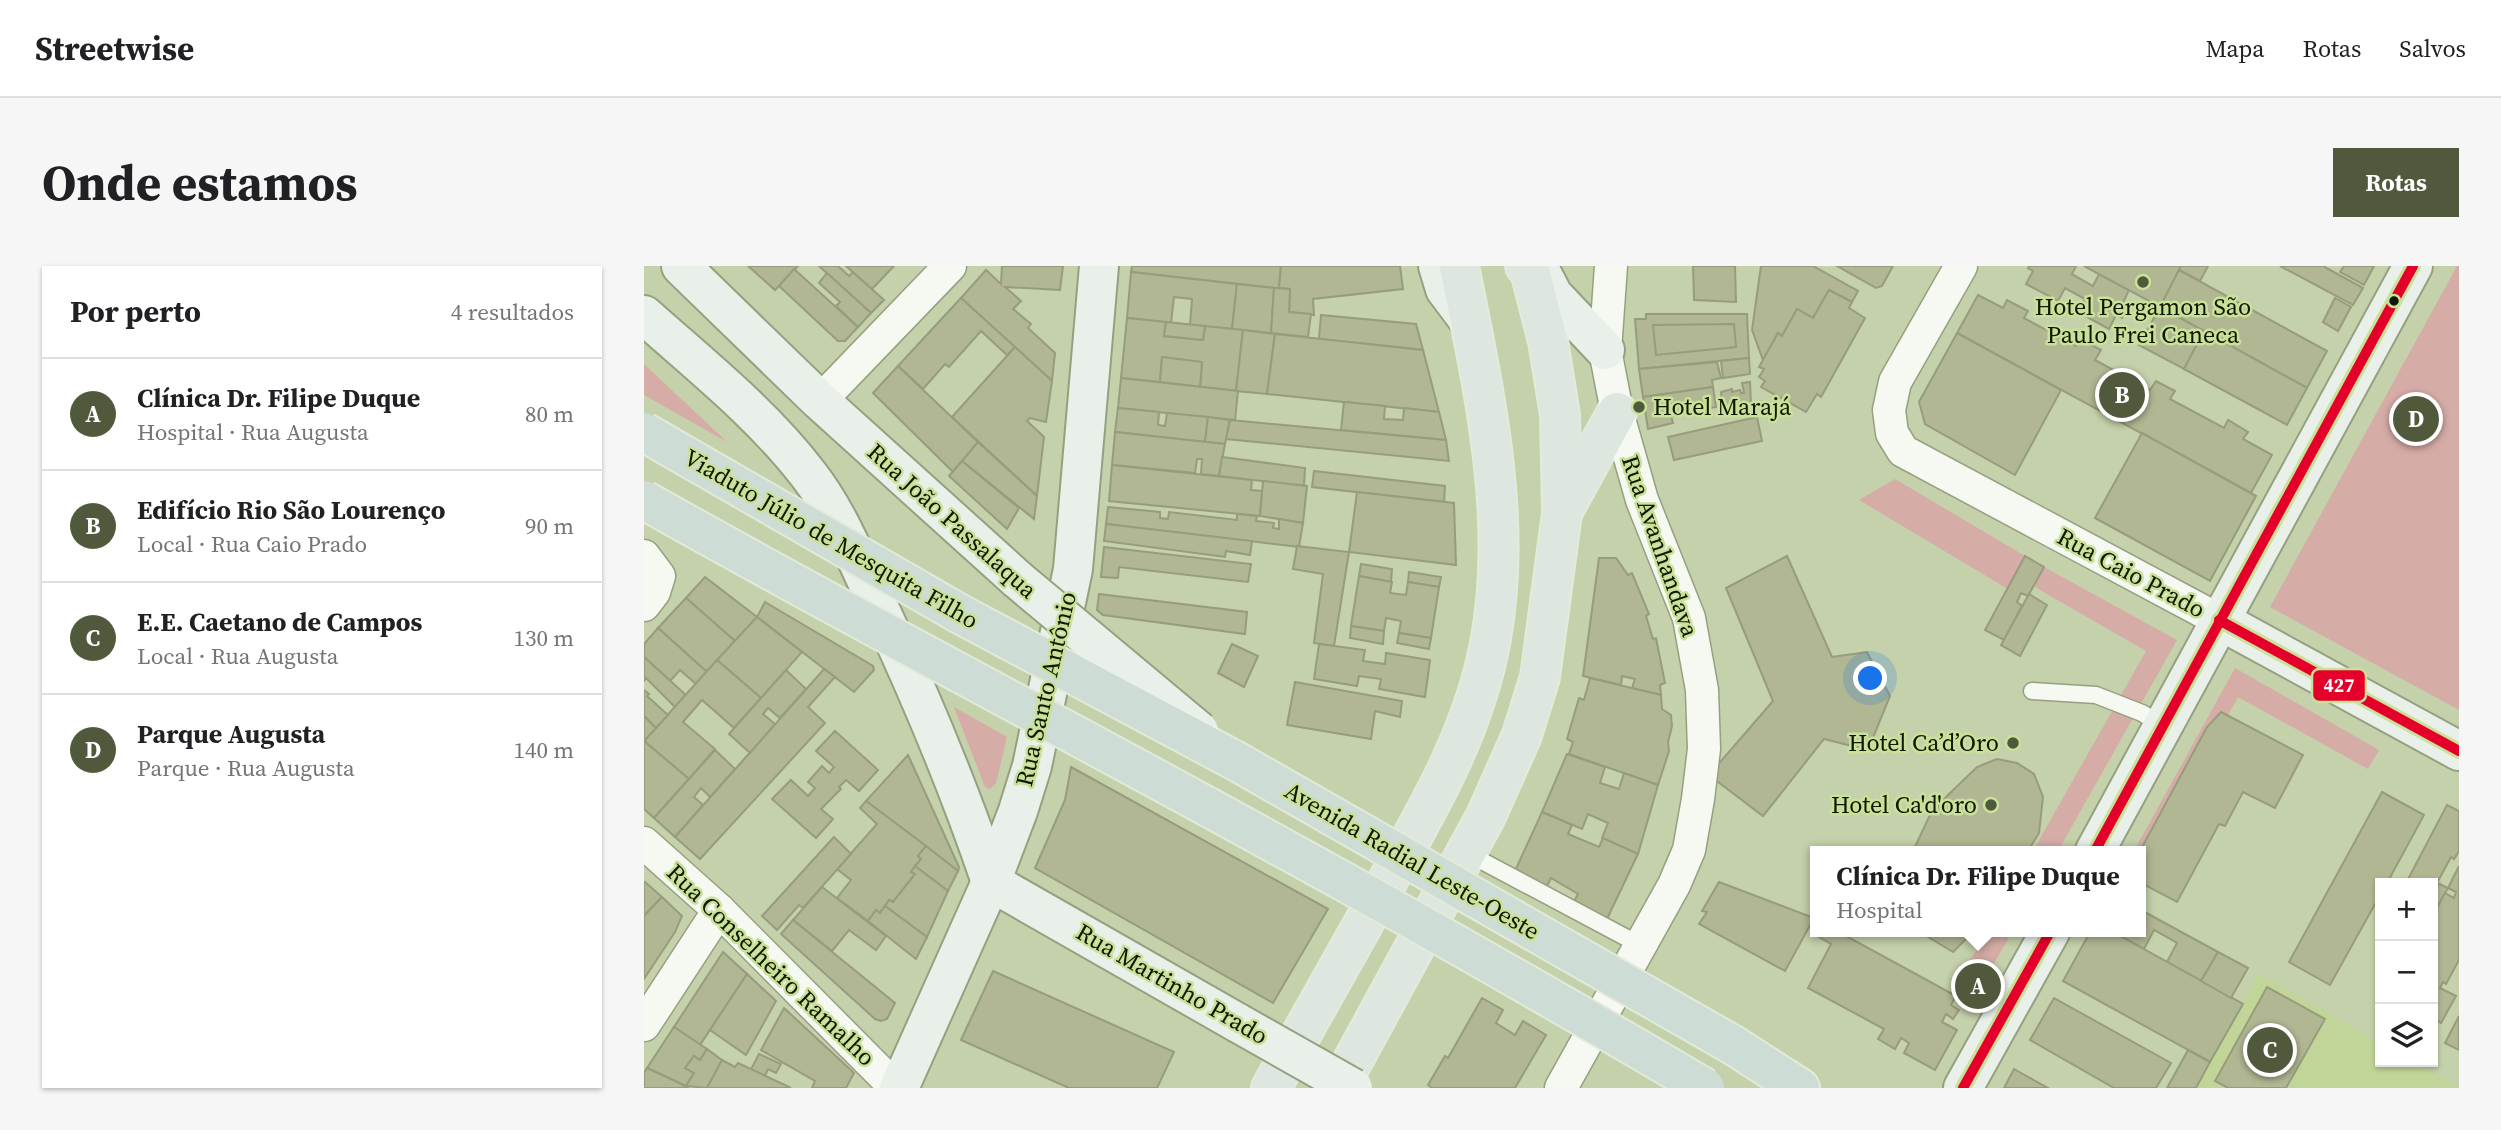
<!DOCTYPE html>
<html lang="pt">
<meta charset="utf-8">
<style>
body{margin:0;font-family:"Source Serif 4",serif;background:#f6f6f6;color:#202124}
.controls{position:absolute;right:21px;bottom:21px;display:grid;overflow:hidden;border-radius:0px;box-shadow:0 2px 5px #0004}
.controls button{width:63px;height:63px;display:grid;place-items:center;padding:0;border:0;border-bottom:2px solid #e0e0e0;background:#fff;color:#202124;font:35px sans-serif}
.you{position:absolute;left:1227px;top:413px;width:24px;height:24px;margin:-18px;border:5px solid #fff;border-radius:50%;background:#1a73e8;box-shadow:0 0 0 10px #1a73e833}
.badge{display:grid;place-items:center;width:46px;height:46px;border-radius:50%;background:#50593b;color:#fff;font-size:23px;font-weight:700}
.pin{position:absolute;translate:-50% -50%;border:4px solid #fff;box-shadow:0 2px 7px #0006}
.popup{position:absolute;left:1166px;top:580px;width:336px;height:91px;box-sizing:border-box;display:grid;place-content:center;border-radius:0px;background:#fff;filter:drop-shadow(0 2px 5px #0005);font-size:23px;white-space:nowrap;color:#757577}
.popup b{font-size:26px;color:#202124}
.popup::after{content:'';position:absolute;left:50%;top:100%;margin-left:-14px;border:14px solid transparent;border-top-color:#fff}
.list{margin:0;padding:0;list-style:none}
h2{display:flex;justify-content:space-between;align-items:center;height:91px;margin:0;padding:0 28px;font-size:30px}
h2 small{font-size:23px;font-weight:400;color:#757577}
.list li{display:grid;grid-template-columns:46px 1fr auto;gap:21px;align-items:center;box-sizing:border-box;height:112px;padding:0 28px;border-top:2px solid #e0e0e0}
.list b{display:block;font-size:26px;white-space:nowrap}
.list p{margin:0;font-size:23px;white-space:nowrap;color:#757577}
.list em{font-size:23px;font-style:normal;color:#757577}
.icon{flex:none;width:38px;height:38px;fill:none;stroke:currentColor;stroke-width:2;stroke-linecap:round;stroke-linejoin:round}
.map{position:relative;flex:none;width:1815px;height:822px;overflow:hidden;border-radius:0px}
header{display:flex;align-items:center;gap:42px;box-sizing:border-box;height:98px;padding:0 35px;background:#fff;border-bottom:2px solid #e0e0e0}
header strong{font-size:33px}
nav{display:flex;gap:38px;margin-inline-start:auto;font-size:24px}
.intro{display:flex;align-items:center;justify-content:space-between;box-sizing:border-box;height:168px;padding:0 42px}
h1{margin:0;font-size:49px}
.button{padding:18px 32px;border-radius:0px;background:#50593b;color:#fff;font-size:24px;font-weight:700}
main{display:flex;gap:42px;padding:0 42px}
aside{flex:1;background:#fff;border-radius:0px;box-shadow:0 2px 5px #0004}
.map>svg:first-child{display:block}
.built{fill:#c2d598}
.green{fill:#d6aca7}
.building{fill:#b1b693;stroke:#979c7c;stroke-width:2}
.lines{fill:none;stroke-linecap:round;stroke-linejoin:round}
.lane-casing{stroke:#96a081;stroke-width:19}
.street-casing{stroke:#96a081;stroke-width:35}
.secondary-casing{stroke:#96a081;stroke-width:42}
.primary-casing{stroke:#e4ead9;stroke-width:42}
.highway-casing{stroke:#e4ead9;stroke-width:42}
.lane{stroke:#f6f8f2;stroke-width:16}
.street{stroke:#f6f8f2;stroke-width:32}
.secondary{stroke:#e9f0e9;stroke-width:38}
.primary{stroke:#dde7e0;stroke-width:38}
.highway{stroke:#cddcd4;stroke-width:38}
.secondary-bridge-casing{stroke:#96a081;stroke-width:42;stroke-linecap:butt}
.highway-bridge-casing{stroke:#e4ead9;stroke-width:42;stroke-linecap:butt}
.secondary-bridge{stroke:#e9f0e9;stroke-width:38}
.highway-bridge{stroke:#cddcd4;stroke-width:38}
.bus-1-casing{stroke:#cae19a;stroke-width:16}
.bus-1{stroke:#e4002b;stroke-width:10}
.poi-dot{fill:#50593b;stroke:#cae19a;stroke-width:2.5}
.bus-dot{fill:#111800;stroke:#cae19a;stroke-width:2.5}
.labels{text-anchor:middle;stroke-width:5;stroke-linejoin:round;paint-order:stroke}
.poi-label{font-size:24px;fill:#111800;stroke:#cae19a;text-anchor:end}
.street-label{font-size:24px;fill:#111800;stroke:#cae19a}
.line-badge{stroke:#cae19a;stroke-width:2.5}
.badge-label{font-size:19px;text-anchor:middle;font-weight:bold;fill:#fff}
</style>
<header>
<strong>Streetwise</strong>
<nav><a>Mapa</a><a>Rotas</a><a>Salvos</a></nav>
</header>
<div class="intro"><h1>Onde estamos</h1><a class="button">Rotas</a></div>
<main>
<aside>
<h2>Por perto<small>4 resultados</small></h2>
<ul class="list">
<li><span class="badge">A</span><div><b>Clínica Dr. Filipe Duque</b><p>Hospital · Rua Augusta</p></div><em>80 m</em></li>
<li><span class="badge">B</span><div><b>Edifício Rio São Lourenço</b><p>Local · Rua Caio Prado</p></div><em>90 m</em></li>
<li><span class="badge">C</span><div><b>E.E. Caetano de Campos</b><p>Local · Rua Augusta</p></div><em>130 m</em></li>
<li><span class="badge">D</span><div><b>Parque Augusta</b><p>Parque · Rua Augusta</p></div><em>140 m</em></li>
</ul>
</aside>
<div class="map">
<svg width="1815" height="822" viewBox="0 0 1815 822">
<rect width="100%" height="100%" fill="#c4d1aa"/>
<!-- built -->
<polygon class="built" points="1615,708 1736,777 1736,796 1770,796 1815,822 1552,822"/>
<!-- green -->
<g class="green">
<polygon points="1813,0 1815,0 1815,444 1626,341"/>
<polygon points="0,98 83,176 0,129"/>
<polygon points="1251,213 1381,290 1364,323 1215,234"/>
<polygon points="1400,301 1533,374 1414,585 1389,585 1502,385 1389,320"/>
<polygon points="1591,402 1735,484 1724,503 1594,431 1497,606 1497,585 1490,585"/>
<polygon points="310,441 363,471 352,517 346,523 341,521"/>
<polygon points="1343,666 1368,666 1341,713 1322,702"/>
</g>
<!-- building -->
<g class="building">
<polygon points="104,0 154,0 131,24"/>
<polygon points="175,0 194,0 205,10 209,6 240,34 227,47"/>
<polygon points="202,0 250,0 228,23"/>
<polygon points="358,0 419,0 416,24 361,21 377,35 369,43 387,58 384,62 411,87 408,115 317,32 342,4 357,18"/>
<polygon points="488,0 637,0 635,22 630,22 487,6"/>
<polygon points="637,0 756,0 759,23 669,33 670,49 645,46 646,23 635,22"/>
<polygon points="1049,0 1091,0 1092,36 1050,34"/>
<polygon points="1117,0 1169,0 1214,25 1208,36 1185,24 1169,52 1153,43 1138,70 1134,67 1119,94 1108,64"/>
<polygon points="1193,0 1249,0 1238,20 1232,22"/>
<polygon points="1385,0 1432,0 1428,8 1449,20 1455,8 1485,24 1479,37 1485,40 1478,52 1472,49 1465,63 1434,46 1441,33 1421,22 1414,35 1382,18 1389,5 1384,2"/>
<polygon points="1440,0 1537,0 1516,41"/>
<polygon points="1537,0 1564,0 1556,15 1535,4"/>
<polygon points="1636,0 1679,0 1719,22 1709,39"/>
<polygon points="1700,0 1730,0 1720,19 1696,6"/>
<polygon points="150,3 214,61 201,75 194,75 135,20"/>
<polygon points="1535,4 1683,85 1663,122 1516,41"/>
<polygon points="487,6 593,18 588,63 546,59 548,33 530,31 527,57 483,52"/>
<polygon points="183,7 227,47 214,61 192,40 196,36 175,17"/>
<polygon points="593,18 630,22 627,67 588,63"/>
<polygon points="630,22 646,23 645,46 667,48 664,71 627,67"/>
<polygon points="1185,24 1208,36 1205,42 1221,52 1177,131 1173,128 1162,146 1117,121 1121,115 1115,111 1120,103 1115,101 1134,67 1138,70 1153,43 1169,52"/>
<polygon points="1334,29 1359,42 1363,34 1384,45 1380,52 1432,80 1436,73 1457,84 1451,94 1506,124 1512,115 1531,125 1526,133 1580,162 1584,154 1604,166 1599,173 1628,189 1607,227 1313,67"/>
<polygon points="317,32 371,81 363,89 337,65 305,101 301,98 279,123 254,100"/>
<polygon points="1691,32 1707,41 1694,65 1679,56"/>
<polygon points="1516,41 1560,65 1540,103 1495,79"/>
<polygon points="1002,48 1103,48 1105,92 995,103 991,53 1002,53"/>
<polygon points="677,49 772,58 779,84 675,73"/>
<polygon points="483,52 522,56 520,70 559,74 561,60 599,64 592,125 556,121 558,96 518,91 516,116 477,112"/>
<polygon points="522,56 561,60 559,74 520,70"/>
<polygon points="1090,58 1092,81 1012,89 1009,59"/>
<polygon points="599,64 631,68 623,128 592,125"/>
<polygon points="1560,65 1663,122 1643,159 1540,103"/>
<polygon points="1313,67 1417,124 1371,209 1281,158 1275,136"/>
<polygon points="631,68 779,84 795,146 623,128"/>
<polygon points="371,81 408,115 402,156 386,152 383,155 400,171 393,230 308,151"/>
<polygon points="518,91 558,96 556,121 516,116"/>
<polygon points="1105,92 1106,108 1079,112 1077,95"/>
<polygon points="1073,96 1077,112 1068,114 1069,121 999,131 995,103"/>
<polygon points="254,100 334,176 309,206 229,127"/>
<polygon points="477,112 594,125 591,154 474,142"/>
<polygon points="1106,116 1107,140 1079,146 1077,126 1088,123 1088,126 1096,124 1097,127 1100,127 1098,117"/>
<polygon points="1069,121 1072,141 1027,150 1029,157 1004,163 999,131"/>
<polygon points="700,136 741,140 740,153 759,154 760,142 795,146 802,174 697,164"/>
<polygon points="474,142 515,146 514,159 521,160 523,147 564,151 561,176 471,166"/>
<polygon points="564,151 586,154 581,178 561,176"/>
<polygon points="1113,151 1118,175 1030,194 1024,171"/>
<polygon points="586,154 802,174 805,195 582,173"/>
<polygon points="471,166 581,178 575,210 557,208 558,193 553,193 551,207 468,199"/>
<polygon points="1498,167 1612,230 1566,315 1451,252"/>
<polygon points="334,176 393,230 390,253 318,195"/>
<polygon points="578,191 661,202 660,220 575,210"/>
<polygon points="318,195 375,242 363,263 305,210"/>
<polygon points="468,199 608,214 607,224 618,225 616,250 465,235"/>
<polygon points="670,205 801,220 800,236 668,221"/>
<polygon points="619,215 663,220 659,257 616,250"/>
<polygon points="713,226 810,237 812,299 705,286"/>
<polygon points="464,241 516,246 516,252 524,253 525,246 593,254 593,248 613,250 612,255 630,257 629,262 635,263 635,253 659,257 655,281 462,258"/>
<polygon points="462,258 608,275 606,289 582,285 581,291 460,275"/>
<polygon points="653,280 705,286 690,380 670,377 679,308 649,303"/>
<polygon points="460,281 607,298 604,316 475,301 474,312 457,311"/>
<polygon points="1143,290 1188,391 1223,386 1246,430 1224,484 1180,473 1119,550 1065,509 1129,435 1082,322"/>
<polygon points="1381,290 1400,301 1384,330 1377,327 1373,336 1378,340 1360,374 1341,364"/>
<polygon points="955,292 972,292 984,309 988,307 1005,348 1002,350 1009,373 1012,372 1021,417 1016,419 1017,429 988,422 991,413 978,410 977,419 939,410"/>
<polygon points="717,298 748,303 747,316 715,310"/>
<polygon points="765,306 797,311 795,321 764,316"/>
<polygon points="715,310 748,316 746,327 762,329 764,316 795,321 787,372 755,367 757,355 742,352 740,365 707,360"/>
<polygon points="61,311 113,351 91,375 42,332"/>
<polygon points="455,328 603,346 601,368 459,349 453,344"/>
<polygon points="1385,328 1403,339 1376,390 1357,379"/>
<polygon points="42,332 91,375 63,406 14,362"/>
<polygon points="121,336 229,400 230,404 210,426 113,351"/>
<polygon points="113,351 158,386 117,432 73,394"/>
<polygon points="707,360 740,365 739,378 706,372"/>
<polygon points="14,362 63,406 52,418 36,404 26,415 0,391 0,378"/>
<polygon points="755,367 787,372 785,383 753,377"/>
<polygon points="588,378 614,390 600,421 574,407"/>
<polygon points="675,378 721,384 719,395 741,398 742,387 786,394 781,431 735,423 737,413 715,410 713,420 670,413"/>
<polygon points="0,391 42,429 31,441 2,412 0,415"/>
<polygon points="73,394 117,432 90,462 58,434 39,456 71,483 45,513 0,475"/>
<polygon points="180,403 191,411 164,441 181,457 56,593 31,571"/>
<polygon points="142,404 162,423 136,452 124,442 119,448 131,458 106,487 85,468"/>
<polygon points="946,412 1017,429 1018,443 1027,449 1028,460 1024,476 1025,485 1014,519 925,488 929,476 923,473 935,432 940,434"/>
<polygon points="651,416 758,435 756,451 731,445 727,473 643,459"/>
<polygon points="0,424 5,428 3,430 24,449 12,462 0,450"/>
<polygon points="1577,446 1659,489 1631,542 1599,526 1581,560 1575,558 1533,636 1497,617 1496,585 1563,461"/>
<polygon points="0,450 12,462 0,475"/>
<polygon points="191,465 234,504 215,525 202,514 195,521 197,523 177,543 189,553 172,572 128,533 147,514 164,530 171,522 164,516 178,500 185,507 190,501 172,485"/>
<polygon points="0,475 45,513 10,552 0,543"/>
<polygon points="71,484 91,503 66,531 57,522 50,531 59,539 31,571 10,552"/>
<polygon points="923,488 961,501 956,517 975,523 980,507 1014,519 994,588 958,572 964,557 944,548 938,563 898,546"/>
<polygon points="264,489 315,601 314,605 222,535"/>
<polygon points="1353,493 1373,497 1390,508 1399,531 1395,567 1384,585 1269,585 1285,551 1303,530 1333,501"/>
<polygon points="427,501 684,643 629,737 391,602 421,534"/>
<polygon points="1738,526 1780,549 1743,617 1736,617 1736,629 1686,719 1645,696"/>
<polygon points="222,535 282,580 274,590 277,593 267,606 271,608 249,636 245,634 236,647 232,644 224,655 193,632 207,614 193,603 233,558 216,542"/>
<polygon points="1803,539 1815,545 1815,585 1810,593 1807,591 1793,617 1804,622 1789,649 1789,617 1762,617"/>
<polygon points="898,546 928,559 924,568 955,581 959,572 994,588 962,655 929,637 934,628 907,612 902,622 871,605"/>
<polygon points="190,571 207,588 159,642 155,639 133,664 118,650"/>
<polygon points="282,580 314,605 304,625 271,600 277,593 274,590"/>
<polygon points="271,600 304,625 283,671 241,640 245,634 249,636 271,608 267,606"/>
<polygon points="1815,600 1815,694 1802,718 1799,716 1796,722 1812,730 1797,757 1791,753 1789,757 1789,649 1801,627 1810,632 1812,626 1804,622"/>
<polygon points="1,616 18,631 0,650 0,617"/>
<polygon points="1075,616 1170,652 1141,705 1055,658 1063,646 1058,645"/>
<polygon points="178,621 242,670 232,684 205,664 188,685 149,654"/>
<polygon points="18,631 38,650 31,666 0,713 0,650"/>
<polygon points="241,640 283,671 272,693 224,655 232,644 236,647"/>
<polygon points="1497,644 1574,686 1557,715 1523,696 1533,677 1510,664 1500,683 1469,666 1497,666"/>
<polygon points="149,654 251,737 243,753 237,755 231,753 137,668"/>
<polygon points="1176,666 1195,666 1312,730 1307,739 1315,744 1309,753 1302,748 1298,756 1313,764 1291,804 1260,787 1265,777 1257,772 1251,783 1234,773 1240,763 1164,722 1187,678 1173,670"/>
<polygon points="1276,666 1329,666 1309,686"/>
<polygon points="1446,666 1469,666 1599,738 1566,796 1419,715"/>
<polygon points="79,686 103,708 56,779 30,761"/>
<polygon points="1574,686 1604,702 1587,732 1557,715"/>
<polygon points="349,705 530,786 513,822 425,822 317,774"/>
<polygon points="103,708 132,735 102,789 66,764"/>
<polygon points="1623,721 1681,753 1642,822 1584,822 1571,815"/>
<polygon points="838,732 859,744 852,757 871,769 879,755 902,769 871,822 788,822 784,819 801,790 804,792"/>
<polygon points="1410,732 1527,797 1512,822 1470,822 1386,774"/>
<polygon points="140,742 210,807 202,822 168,822 171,815 117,784"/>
<polygon points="1815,750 1815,784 1801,777"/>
<polygon points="30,761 63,783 56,794 50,790 41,802 50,807 42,820 3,802"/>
<polygon points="63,783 78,794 63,822 42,820 50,807 41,802 50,790 56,794"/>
<polygon points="1544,784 1566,796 1552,822 1523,822"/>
<polygon points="115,788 137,798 132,807 124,803 121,810 107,803"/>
<polygon points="78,794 91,801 94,797 147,822 63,822"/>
<polygon points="3,802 31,815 45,822 0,822 0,807"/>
<polygon points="1370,803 1404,822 1360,822"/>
</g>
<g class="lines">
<defs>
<g id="lane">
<polyline points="1388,425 1452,429 1498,447 1520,460"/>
<polyline points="823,587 996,679"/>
</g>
<g id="street">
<polyline points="1317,0 1251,116 1245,144 1248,167 1259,185 1575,354"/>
<polyline points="176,135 306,0"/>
<polyline points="0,290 15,310 10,326 0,339"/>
<polyline points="0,577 75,644 252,822"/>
<polyline points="0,759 75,644"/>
<polyline points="917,822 1030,619 1045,584 1054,533 1060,483 1058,424 1045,352 998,234 973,146 961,84 967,0"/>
</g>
<g id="secondary">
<polyline points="37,0 176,135 373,313"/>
<polyline points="794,0 801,23 825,55"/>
<polyline points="894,0 909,29 961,84"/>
<path d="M0,49C56,99 118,148 164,208C194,246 211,291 232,335C275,426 314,519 347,616"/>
<polyline points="1575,354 1815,485"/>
<polyline points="1451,585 1769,0"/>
<polyline points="347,616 594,757"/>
<polyline points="255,822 347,616 374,545 388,500 429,303 455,0"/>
<polyline points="1319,822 1406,666"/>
</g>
<g id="primary">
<polyline points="919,245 973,146"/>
<path d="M627,822C663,757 700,693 736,628C782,547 831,465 847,372C869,249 839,121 815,0"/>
<polyline points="694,822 842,550 878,469 896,411 918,247 916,149 904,75 886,5 881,0"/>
</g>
<polyline id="highway" points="1089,779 1156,822"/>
</defs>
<!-- lane casing -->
<use href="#lane" class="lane-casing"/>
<!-- street casing -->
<use href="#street" class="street-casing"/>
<!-- secondary casing -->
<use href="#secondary" class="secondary-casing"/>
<!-- primary casing -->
<use href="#primary" class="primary-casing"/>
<!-- highway casing -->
<use href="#highway" class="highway-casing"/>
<!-- lane -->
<use href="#lane" class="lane"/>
<!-- street -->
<use href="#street" class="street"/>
<!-- secondary -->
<use href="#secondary" class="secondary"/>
<!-- primary -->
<use href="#primary" class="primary"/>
<!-- highway -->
<use href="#highway" class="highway"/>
<defs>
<g id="secondary-bridge">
<polyline points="373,313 555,465"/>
<polyline points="594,757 709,822"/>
</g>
<g id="highway-bridge">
<polyline points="0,166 316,348 592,495 1089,779"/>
<path d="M0,234C214,355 433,468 648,587C787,663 925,742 1061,822"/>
</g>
</defs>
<!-- secondary-bridge casing -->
<use href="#secondary-bridge" class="secondary-bridge-casing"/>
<!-- highway-bridge casing -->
<use href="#highway-bridge" class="highway-bridge-casing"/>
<!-- secondary-bridge -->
<use href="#secondary-bridge" class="secondary-bridge"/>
<!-- highway-bridge -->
<use href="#highway-bridge" class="highway-bridge"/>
<defs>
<g id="bus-1">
<polyline points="1575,354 1815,485"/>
<polyline points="1451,585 1769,0"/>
<polyline points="1319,822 1406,666"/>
</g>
</defs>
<!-- bus-1 casing -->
<use href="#bus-1" class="bus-1-casing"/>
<!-- bus-1 -->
<use href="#bus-1" class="bus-1"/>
</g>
<!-- markers -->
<g class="poi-dot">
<circle cx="1499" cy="16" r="7"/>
<circle cx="995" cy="141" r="7"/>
<circle cx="1369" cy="477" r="7"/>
<circle cx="1347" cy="539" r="7"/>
</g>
<circle class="bus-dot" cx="1750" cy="35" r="6"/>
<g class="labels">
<!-- poi labels -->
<g class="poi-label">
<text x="1499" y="49" text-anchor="middle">Hotel Pergamon São<tspan x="1499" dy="28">Paulo Frei Caneca</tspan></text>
<text x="1009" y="149" text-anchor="start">Hotel Marajá</text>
<text x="1355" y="485">Hotel Ca’d’Oro</text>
<text x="1333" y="547">Hotel Ca'd'oro</text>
</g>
<!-- street labels -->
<g class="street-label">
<text transform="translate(308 255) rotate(42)" y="8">Rua João Passalaqua</text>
<text transform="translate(187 273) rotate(30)" y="8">Viaduto Júlio de Mesquita Filho</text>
<text transform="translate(1016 280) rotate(71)" y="8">Rua Avanhandava</text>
<text transform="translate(1487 307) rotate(28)" y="8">Rua Caio Prado</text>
<text transform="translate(402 423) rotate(-77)" y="8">Rua Santo Antônio</text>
<text transform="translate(768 595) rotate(30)" y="8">Avenida Radial Leste-Oeste</text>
<text transform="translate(127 699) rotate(44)" y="8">Rua Conselheiro Ramalho</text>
<text transform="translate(528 718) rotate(30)" y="8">Rua Martinho Prado</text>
</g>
</g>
<rect class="line-badge" x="1668" y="403" width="54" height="33" rx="7" fill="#e4002b"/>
<g class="badge-label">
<text x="1695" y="426">427</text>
</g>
</svg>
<div class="controls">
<button>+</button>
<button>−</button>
<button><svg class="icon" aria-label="layers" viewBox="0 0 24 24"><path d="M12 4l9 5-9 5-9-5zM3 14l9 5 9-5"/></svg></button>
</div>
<div class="you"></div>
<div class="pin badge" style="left:1334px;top:720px">A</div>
<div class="popup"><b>Clínica Dr. Filipe Duque</b>Hospital</div>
<div class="pin badge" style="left:1478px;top:129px">B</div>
<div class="pin badge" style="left:1626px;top:784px">C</div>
<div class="pin badge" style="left:1772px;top:153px">D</div>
</div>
</main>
